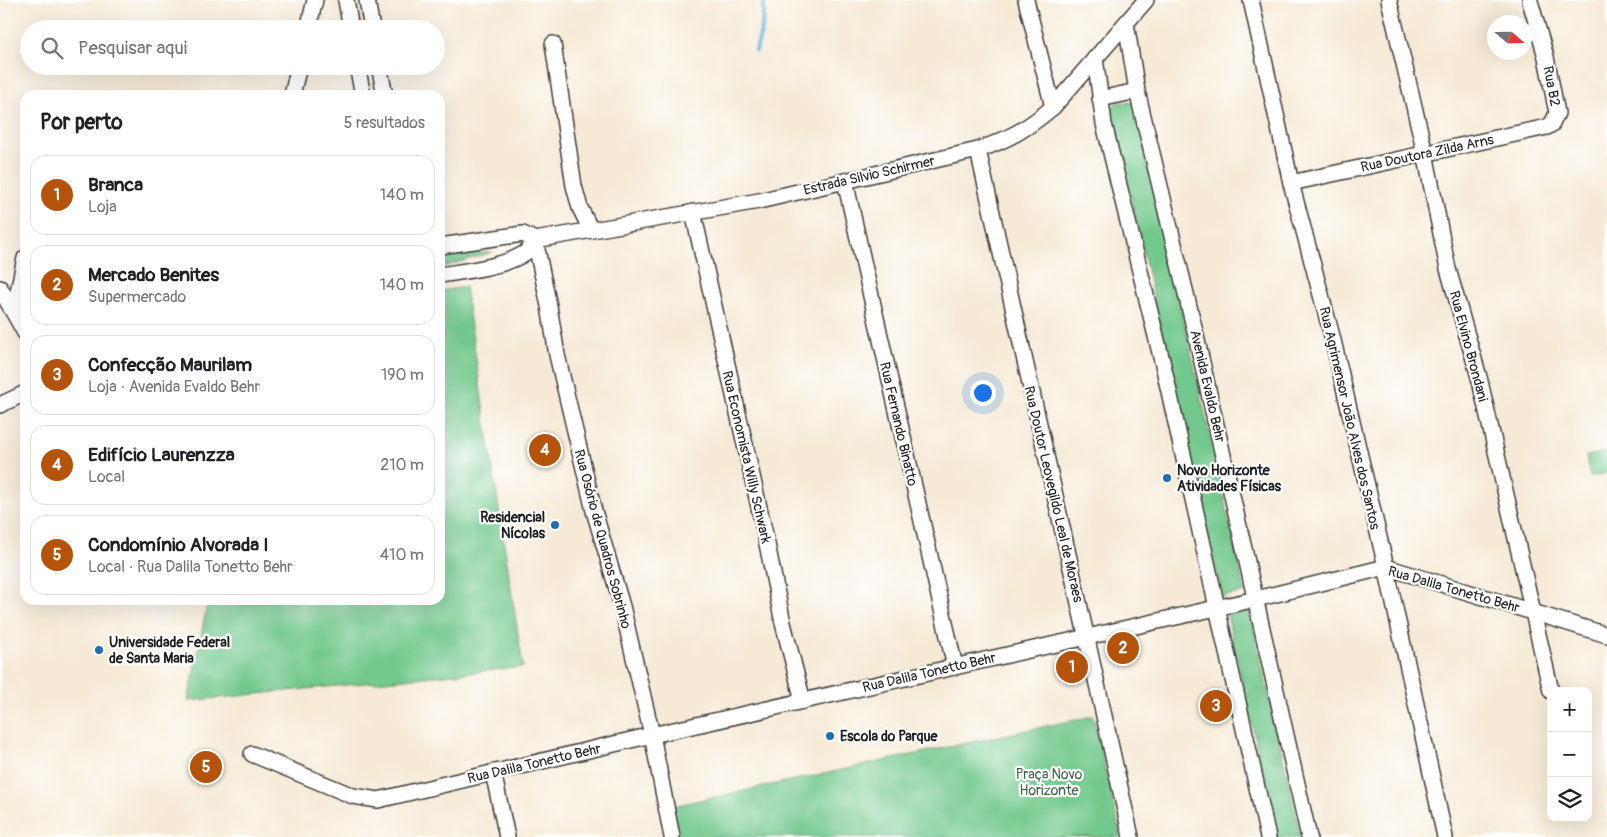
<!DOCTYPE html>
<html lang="pt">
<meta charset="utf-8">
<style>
body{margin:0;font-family:Pangolin,sans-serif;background:#f2f2f2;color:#202124}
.controls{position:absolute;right:15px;bottom:15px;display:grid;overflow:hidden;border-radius:10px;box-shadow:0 5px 20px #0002}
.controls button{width:45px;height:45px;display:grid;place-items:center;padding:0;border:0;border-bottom:1px solid #e0e0e0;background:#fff;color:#202124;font:25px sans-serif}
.compass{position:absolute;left:1487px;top:15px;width:45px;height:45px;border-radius:50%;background:#fff;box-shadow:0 5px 20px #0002;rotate:110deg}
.you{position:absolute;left:982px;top:392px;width:18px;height:18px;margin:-12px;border:4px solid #fff;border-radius:50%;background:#1a73e8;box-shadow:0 0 0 8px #1a73e833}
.badge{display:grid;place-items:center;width:32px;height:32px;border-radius:50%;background:#b45309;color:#fff;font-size:16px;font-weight:700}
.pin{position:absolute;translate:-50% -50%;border:2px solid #fff;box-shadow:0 1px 5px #0006}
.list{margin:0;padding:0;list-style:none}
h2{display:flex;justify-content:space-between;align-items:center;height:65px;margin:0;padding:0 20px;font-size:21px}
h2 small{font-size:16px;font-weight:400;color:#757577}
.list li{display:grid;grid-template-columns:32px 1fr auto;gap:15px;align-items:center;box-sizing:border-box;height:80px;margin:0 10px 10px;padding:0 10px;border:1px solid #e0e0e0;border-radius:15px}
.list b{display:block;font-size:19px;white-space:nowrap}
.list p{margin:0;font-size:16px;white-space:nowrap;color:#757577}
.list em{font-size:16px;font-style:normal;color:#757577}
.icon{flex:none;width:28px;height:28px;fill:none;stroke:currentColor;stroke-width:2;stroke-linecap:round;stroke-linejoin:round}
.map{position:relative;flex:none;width:1607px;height:837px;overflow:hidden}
.search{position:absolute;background:#fff;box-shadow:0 5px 20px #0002;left:20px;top:20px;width:425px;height:55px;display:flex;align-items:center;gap:12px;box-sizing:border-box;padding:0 18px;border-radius:28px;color:#757577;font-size:19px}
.panel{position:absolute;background:#fff;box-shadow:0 5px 20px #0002;left:20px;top:90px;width:425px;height:515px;border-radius:15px}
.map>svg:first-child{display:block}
.green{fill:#73c98d;stroke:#487254}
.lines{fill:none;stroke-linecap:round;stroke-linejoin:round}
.stream{stroke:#5bafd7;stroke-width:4.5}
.minor-casing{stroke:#3d3b38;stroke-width:18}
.minor{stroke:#fff;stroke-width:15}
.poi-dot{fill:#1f6fb2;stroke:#fff;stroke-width:2}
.labels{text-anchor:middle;stroke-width:4.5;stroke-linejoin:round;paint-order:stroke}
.street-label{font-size:14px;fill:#1c1c1c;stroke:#fff}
.poi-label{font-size:14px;font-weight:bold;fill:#1c1c1c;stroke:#fff;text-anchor:start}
.park-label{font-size:14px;fill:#3f6149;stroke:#fff}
</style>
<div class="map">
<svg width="1607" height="837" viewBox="0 0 1607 837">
<rect width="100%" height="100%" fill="#fff"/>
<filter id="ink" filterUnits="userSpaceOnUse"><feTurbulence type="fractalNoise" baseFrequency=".02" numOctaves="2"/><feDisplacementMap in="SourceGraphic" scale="10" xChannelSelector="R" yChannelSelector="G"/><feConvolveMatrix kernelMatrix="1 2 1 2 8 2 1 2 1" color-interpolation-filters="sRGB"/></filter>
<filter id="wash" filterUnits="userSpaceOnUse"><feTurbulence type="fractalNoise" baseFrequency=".0096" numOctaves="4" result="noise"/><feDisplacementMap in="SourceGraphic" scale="20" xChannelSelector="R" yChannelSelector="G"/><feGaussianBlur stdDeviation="1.12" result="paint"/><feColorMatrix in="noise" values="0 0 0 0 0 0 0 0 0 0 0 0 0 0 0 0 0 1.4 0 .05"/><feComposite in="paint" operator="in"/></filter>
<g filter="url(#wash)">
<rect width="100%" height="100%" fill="#f6ead6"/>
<!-- green -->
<g class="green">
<polygon points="1118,102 1135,103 1245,592 1222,597 1111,111 1112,107"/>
<polygon points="493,252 440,268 440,255"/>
<polygon points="465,287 523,667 188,701 208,600 440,600 440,291"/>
<polygon points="1607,452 1607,473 1590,477 1586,456"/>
<polygon points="1249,609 1301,837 1277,837 1227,614"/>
<polygon points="1093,716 1121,837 679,837 673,806"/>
</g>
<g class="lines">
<!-- stream -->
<polyline class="stream" points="756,51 763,22 764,0"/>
</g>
</g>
<g filter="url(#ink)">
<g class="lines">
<defs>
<g id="minor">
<polyline points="346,0 351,29"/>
<polyline points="367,0 372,29"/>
<polyline points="1026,0 1053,107"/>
<polyline points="1251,0 1291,183 1332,336 1386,567 1445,837"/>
<polyline points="1389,0 1425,153 1448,269 1479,377 1551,691"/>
<polyline points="1126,23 1137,91 1194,327 1309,837"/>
<polyline points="308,29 315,0"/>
<polyline points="553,44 574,186 580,208 591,230"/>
<polyline points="1095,58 1104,124 1164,369 1268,837"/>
<polyline points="357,66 363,95"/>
<polyline points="379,66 385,95"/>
<polyline points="292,95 299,66"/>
<polyline points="1100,99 1137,91"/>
<polyline points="978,150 1131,837"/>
<polyline points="845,181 955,667"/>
<polyline points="1291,183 1547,127 1552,124 1557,113 1546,57 1530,1"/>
<polyline points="693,212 765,534 783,623 803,701"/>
<polyline points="535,240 549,306 557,355 594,511 622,606 652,735 672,837"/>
<path d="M440,246L523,234L535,240L759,201L978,150C1009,139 1027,129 1053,107L1146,0"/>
<path d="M440,275C465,271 504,267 525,253C529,250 532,244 535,240"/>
<polyline points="0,288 25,333"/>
<polyline points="14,311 25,258"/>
<polyline points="0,405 25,393"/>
<polyline points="252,754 353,796 378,800 652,735 1256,599 1386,567 1607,635"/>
<polyline points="493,772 507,837"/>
</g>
</defs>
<!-- minor casing -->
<use href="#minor" class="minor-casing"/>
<!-- minor -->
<use href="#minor" class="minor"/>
</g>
</g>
<!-- markers -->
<g class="poi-dot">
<circle cx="1167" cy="478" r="5"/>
<circle cx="555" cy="525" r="5"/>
<circle cx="99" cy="650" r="5"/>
<circle cx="830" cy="736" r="5"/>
</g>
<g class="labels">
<!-- street labels -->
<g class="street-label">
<text transform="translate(1552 86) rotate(79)" y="5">Rua B2</text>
<text transform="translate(1427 153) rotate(-12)" y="5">Rua Doutora Zilda Arns</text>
<text transform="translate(869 175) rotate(-13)" y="5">Estrada Silvio Schirmer</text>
<text transform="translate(1469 346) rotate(75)" y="5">Rua Elvino Brondani</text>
<text transform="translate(1208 386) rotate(77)" y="5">Avenida Evaldo Behr</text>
<text transform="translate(1350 418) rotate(77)" y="5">Rua Agrimensor João Alves dos Santos</text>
<text transform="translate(899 424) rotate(77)" y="5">Rua Fernando Binatto</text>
<text transform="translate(747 457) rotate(77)" y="5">Rua Economista Willy Schwark</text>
<text transform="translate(1054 494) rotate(77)" y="5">Rua Doutor Leovegildo Leal de Moraes</text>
<text transform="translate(603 539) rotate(75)" y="5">Rua Osório de Quadros Sobrinho</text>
<text transform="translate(1454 589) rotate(16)" y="5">Rua Dalila Tonetto Behr</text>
<text transform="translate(929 672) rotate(-13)" y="5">Rua Dalila Tonetto Behr</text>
<text transform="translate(534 763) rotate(-13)" y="5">Rua Dalila Tonetto Behr</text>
</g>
<!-- poi labels -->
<g class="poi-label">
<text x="1177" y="475">Novo Horizonte<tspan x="1177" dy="16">Atividades Físicas</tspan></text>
<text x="545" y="522" text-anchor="end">Residencial<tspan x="545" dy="16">Nícolas</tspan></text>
<text x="109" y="647">Universidade Federal<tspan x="109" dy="16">de Santa Maria</tspan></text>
<text x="840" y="741">Escola do Parque</text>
</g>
<!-- park labels -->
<g class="park-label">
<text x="1049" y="779">Praça Novo<tspan x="1049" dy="16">Horizonte</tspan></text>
</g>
</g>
</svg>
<div class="controls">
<button>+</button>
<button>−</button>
<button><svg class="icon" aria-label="layers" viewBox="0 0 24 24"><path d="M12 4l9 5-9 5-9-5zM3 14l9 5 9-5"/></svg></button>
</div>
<svg class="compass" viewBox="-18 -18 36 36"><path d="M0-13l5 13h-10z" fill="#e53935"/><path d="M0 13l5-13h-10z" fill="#757577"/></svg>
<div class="you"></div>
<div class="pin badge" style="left:1072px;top:667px">1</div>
<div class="pin badge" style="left:1123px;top:648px">2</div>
<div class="pin badge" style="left:1216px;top:706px">3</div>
<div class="pin badge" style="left:545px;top:450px">4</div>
<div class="pin badge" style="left:206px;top:767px">5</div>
<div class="search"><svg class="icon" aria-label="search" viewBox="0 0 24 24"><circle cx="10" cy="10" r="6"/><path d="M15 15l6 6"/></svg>Pesquisar aqui</div>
<section class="panel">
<h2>Por perto<small>5 resultados</small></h2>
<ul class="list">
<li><span class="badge">1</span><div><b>Branca</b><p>Loja</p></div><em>140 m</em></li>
<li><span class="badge">2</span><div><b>Mercado Benites</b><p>Supermercado</p></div><em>140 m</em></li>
<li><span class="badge">3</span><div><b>Confecção Maurilam</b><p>Loja · Avenida Evaldo Behr</p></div><em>190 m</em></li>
<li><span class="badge">4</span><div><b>Edifício Laurenzza</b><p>Local</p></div><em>210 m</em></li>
<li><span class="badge">5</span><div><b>Condomínio Alvorada I</b><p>Local · Rua Dalila Tonetto Behr</p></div><em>410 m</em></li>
</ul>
</section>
</div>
